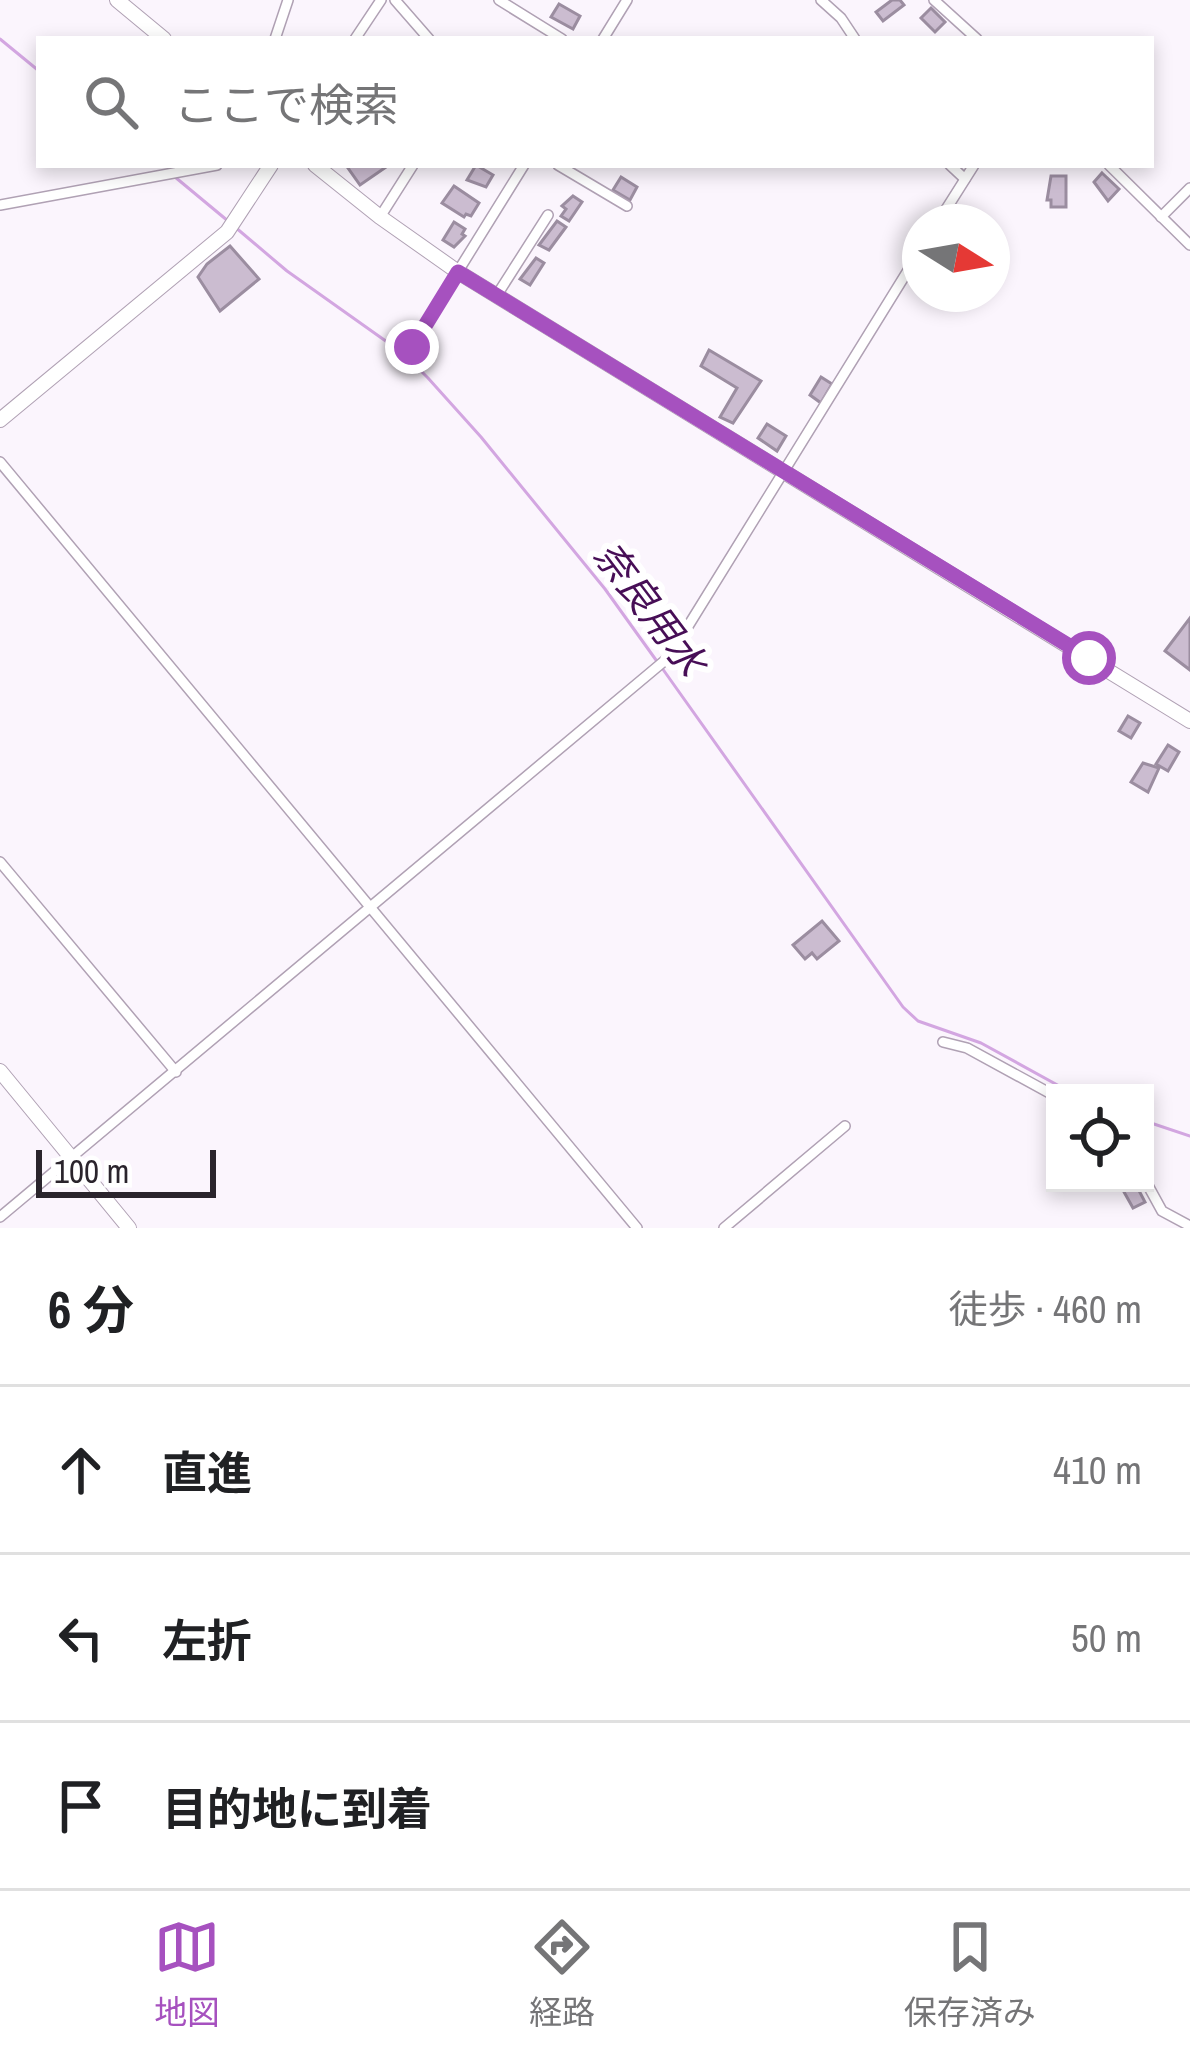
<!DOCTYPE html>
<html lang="ja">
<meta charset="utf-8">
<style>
body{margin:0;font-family:"Archivo Narrow","Noto Sans JP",sans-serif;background:#f2f2f2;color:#202124}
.controls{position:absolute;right:36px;bottom:36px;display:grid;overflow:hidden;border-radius:0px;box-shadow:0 6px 18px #0003}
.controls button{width:108px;height:108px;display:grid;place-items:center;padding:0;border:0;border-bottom:3px solid #e0e0e0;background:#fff;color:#202124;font:60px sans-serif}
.compass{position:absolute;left:902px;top:204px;width:108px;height:108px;border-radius:50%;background:#fff;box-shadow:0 6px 18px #0003;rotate:101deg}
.scale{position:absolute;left:36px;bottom:30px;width:180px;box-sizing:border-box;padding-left:12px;border:6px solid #2a242c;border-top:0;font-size:33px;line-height:42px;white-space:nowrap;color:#2a242c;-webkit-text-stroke:9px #fff;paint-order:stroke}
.stop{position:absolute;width:36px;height:36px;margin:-27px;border:9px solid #a651bf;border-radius:50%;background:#fff}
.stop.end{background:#a651bf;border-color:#fff;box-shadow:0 3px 12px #0008}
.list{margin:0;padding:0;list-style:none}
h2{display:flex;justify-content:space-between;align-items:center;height:156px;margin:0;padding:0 48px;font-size:51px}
h2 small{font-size:39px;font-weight:400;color:#757577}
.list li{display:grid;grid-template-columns:78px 1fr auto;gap:36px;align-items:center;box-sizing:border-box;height:168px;padding:0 48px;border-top:3px solid #e0e0e0}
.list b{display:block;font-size:45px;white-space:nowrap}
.list em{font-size:39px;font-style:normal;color:#757577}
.icon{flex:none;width:66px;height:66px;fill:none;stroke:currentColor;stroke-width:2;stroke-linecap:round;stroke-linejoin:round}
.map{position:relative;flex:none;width:1190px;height:1228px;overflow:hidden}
.search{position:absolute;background:#fff;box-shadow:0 6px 18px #0003;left:36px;right:36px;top:36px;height:132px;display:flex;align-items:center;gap:30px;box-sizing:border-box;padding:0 42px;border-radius:0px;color:#757577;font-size:45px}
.sheet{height:660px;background:#fff}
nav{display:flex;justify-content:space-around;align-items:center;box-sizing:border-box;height:168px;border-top:3px solid #e0e0e0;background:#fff;font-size:33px;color:#757577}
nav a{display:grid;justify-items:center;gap:6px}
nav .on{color:#a651bf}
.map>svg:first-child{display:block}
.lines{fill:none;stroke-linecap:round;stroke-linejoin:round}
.stream{stroke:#d3a6e1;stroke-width:3}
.building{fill:#cbbcd0;stroke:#9b8da0;stroke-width:3}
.street-casing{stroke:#b0a1b4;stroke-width:12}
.secondary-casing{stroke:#b0a1b4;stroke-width:16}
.street{stroke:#fff;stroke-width:9}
.secondary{stroke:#fff;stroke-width:14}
.route{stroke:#a651bf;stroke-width:15}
.labels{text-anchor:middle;stroke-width:12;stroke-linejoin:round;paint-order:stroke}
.water-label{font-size:39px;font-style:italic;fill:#470e56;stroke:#fff}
</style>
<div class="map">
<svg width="1190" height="1228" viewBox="0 0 1190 1228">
<rect width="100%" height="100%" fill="#fbf5fd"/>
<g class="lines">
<!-- stream -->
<g class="stream">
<polyline points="0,39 39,71"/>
<polyline points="175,177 228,221"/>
<polyline points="235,227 287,271 404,354 428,378 481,437 605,589 656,660"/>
<polyline points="662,668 903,1007 918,1021 981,1043 1072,1093"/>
<polyline points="1145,1121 1190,1136"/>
</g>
</g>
<!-- building -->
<g class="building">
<polygon points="892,0 900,0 904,5 883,21 876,12"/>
<polygon points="559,4 580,16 573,29 551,17"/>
<polygon points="931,8 945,22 935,32 921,18"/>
<polygon points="352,165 389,165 360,185 348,168"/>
<polygon points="476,165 493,175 486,187 467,180"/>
<polygon points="1102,173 1119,189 1108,201 1094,182"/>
<polygon points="1051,176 1066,176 1066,207 1051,207 1051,200 1047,200"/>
<polygon points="621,177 637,187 630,200 613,190"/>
<polygon points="454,186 479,203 471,216 466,214 464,217 442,203"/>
<polygon points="573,196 582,202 569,221 561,216 566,209 562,206"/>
<polygon points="557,221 566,227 549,250 539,245"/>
<polygon points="454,222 465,229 462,234 465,236 454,247 443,240"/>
<polygon points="230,246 259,279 220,311 198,277 207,264"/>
<polygon points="536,258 544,263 530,285 520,279"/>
<polygon points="709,350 761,381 733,423 720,417 737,388 701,366"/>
<polygon points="821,377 832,384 821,403 810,395"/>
<polygon points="767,424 786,436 777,451 758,438"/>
<polygon points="1190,618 1190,670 1165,651"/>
<polygon points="1128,716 1140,723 1131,738 1119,731"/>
<polygon points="1168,745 1179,752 1168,771 1156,764"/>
<polygon points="1143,763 1159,768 1148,792 1131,782"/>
<polygon points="822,921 839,941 817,959 812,953 805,959 793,945"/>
<polygon points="1119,1183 1135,1183 1145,1202 1133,1208"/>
</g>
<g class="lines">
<defs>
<g id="street">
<polyline points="395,0 429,39"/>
<polyline points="499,0 562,39"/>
<polyline points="821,0 841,18 855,39"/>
<polyline points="934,0 977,39"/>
<polyline points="275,39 288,0"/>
<polyline points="355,39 381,0"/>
<polyline points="603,39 627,0"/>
<polyline points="558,165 627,206"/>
<polyline points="950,165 965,179"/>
<polyline points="1109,165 1190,245"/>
<polyline points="0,205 217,165"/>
<polyline points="380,217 413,165"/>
<polyline points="1161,217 1190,188"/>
<polyline points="938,222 974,165"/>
<polyline points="497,295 548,215"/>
<polyline points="411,347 524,165"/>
<polyline points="0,462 637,1228"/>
<polyline points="0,862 176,1072"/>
<polyline points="943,1042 967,1048 1055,1096"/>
<polyline points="1145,1180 1162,1211 1190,1226"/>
<polyline points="0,1217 669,657 920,251"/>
<polyline points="724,1228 845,1126"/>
</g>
<g id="secondary">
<polyline points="117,0 164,39"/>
<polyline points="315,165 380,217 458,272 1190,721"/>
<polyline points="0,420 227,232 271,165"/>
<polyline points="0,1071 129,1228"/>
</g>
</defs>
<!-- street casing -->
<use href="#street" class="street-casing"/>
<!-- secondary casing -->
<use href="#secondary" class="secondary-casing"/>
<!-- street -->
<use href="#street" class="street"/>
<!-- secondary -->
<use href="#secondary" class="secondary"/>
</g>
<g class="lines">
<!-- route -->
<polyline class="route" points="412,347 458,272 1089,658"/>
</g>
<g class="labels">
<!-- water labels -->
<g class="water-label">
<text transform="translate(650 608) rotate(53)" y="14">奈良用水</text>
</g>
</g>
</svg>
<div class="controls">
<button><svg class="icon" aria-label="locate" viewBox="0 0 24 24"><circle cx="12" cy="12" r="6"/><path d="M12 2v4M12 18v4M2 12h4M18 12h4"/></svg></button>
</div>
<svg class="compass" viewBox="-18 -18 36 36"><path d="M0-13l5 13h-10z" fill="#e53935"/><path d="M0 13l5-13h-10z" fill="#757577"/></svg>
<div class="scale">100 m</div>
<div class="stop" style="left:1089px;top:658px"></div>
<div class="stop end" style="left:412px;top:347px"></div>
<div class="search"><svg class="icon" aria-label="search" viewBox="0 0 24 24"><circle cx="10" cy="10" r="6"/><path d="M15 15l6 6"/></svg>ここで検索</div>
</div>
<section class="sheet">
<h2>6 分<small>徒歩 · 460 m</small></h2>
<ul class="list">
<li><svg class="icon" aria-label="ahead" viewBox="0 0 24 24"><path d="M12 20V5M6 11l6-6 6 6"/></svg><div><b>直進</b></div><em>410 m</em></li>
<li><svg class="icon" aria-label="left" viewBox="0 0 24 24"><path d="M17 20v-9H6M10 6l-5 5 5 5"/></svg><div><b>左折</b></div><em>50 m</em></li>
<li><svg class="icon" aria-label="arrive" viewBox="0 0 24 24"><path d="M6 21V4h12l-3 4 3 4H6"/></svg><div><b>目的地に到着</b></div></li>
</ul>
</section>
<nav>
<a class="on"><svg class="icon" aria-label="map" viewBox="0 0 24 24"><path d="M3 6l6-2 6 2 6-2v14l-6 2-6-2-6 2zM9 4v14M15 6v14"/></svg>地図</a>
<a><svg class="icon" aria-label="directions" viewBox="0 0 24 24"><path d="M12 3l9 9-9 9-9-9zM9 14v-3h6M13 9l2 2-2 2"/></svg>経路</a>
<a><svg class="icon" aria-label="saved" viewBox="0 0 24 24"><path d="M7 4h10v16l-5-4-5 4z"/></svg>保存済み</a>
</nav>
